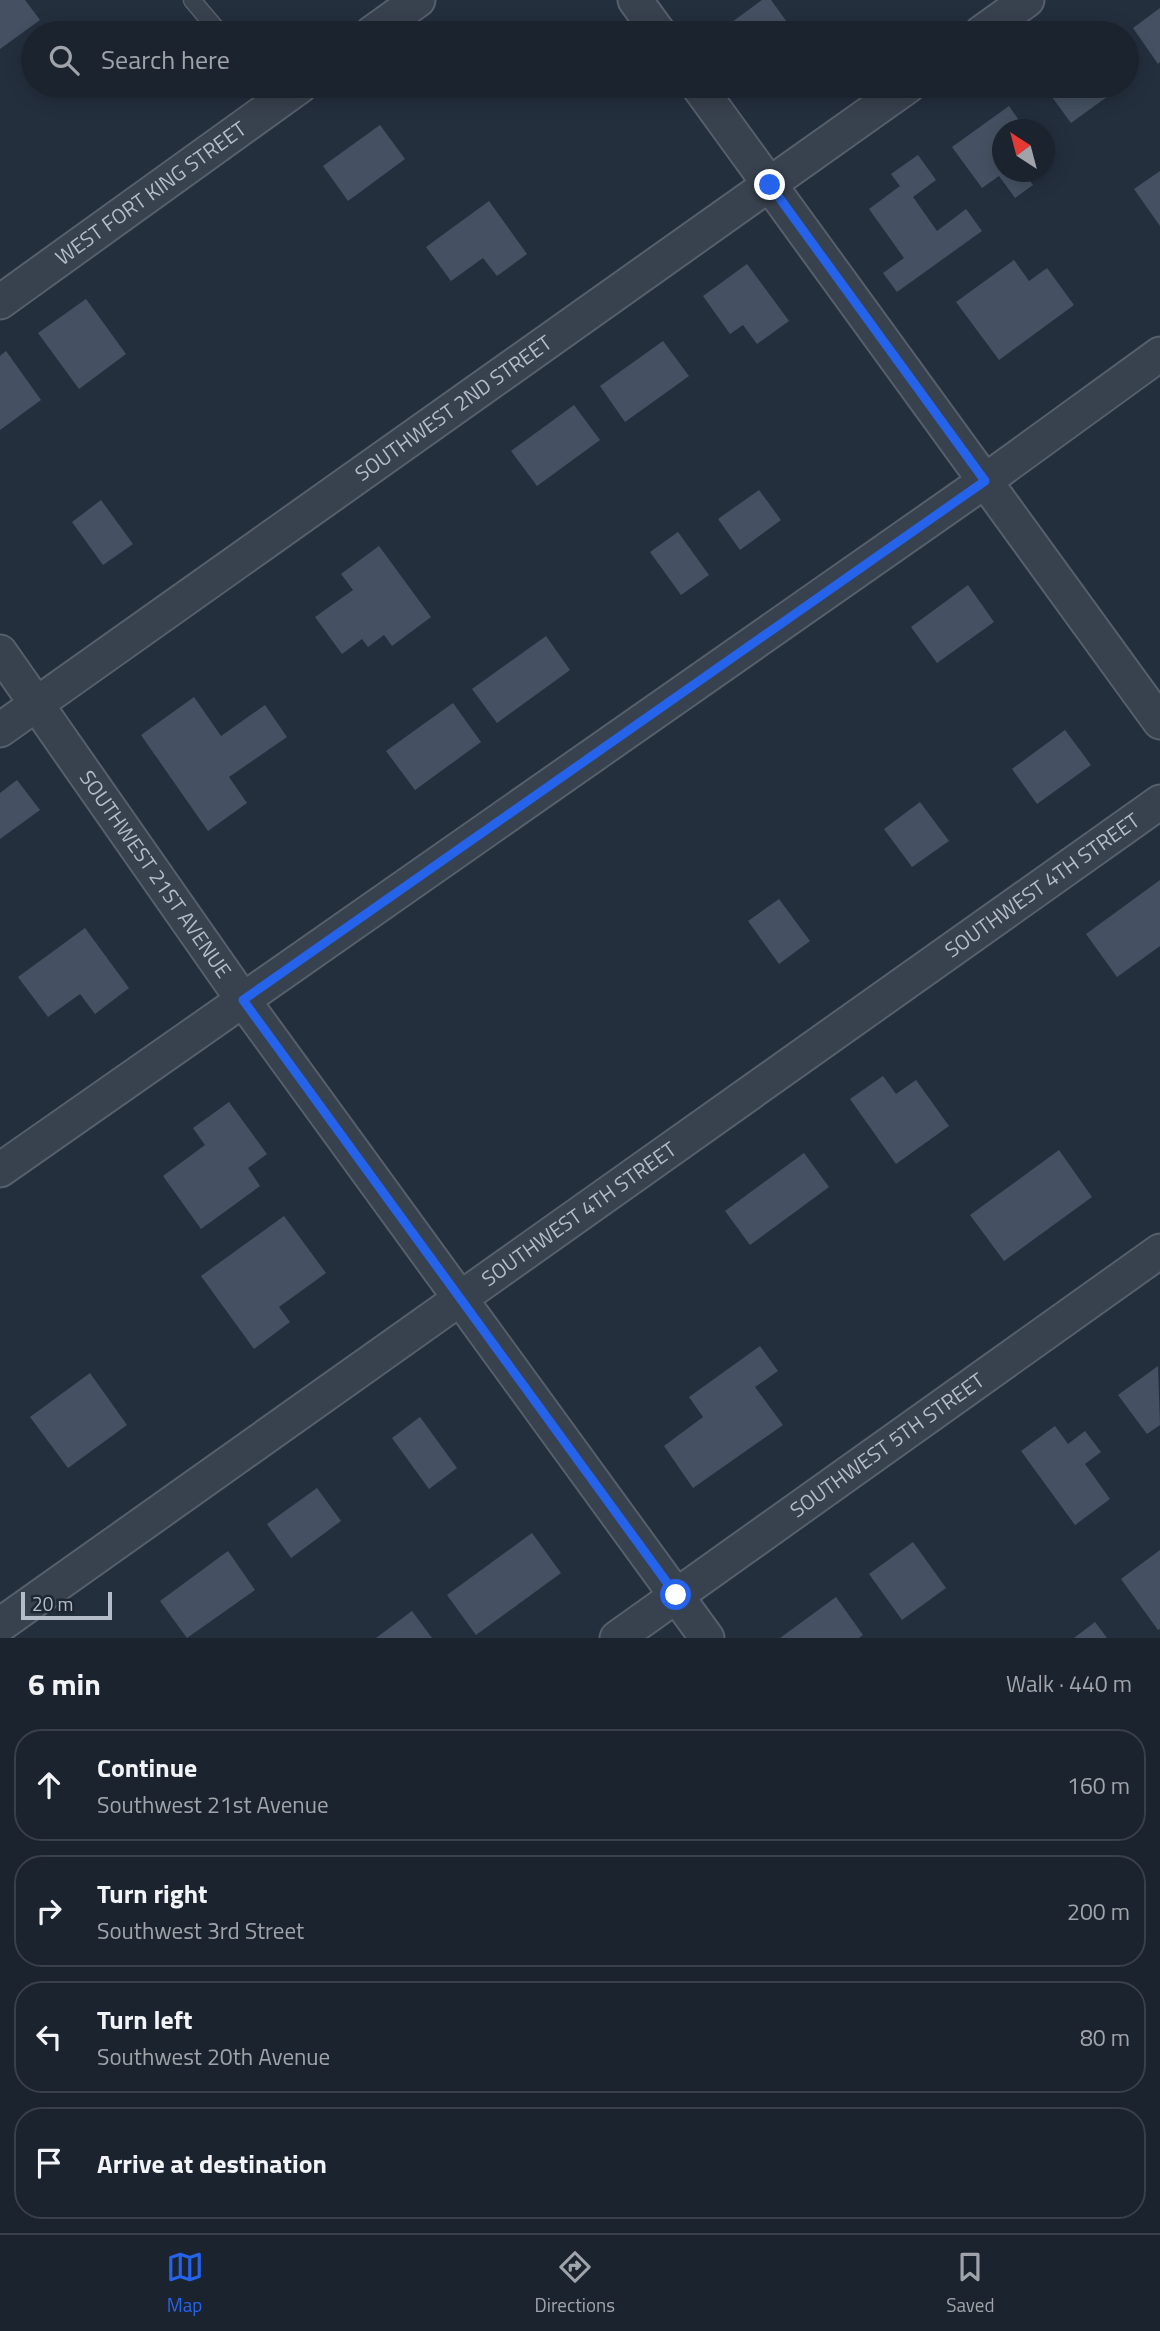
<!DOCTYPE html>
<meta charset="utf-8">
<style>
body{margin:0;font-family:"Titillium Web",sans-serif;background:#242b36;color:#f1f3f6}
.compass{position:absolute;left:992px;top:119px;width:63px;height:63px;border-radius:50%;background:#1b232e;box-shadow:0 4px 18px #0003;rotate:324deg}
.scale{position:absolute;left:21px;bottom:18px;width:91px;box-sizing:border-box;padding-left:7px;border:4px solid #b4bcc9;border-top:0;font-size:19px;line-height:24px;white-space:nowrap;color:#b4bcc9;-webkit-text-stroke:5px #1d2633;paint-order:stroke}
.stop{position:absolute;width:21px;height:21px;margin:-16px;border:5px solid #2563eb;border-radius:50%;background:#fff}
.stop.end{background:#2563eb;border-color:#fff;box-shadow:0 2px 7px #0008}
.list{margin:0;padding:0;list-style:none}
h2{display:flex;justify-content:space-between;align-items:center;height:91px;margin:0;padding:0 28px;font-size:30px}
h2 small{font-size:23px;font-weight:400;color:#a0a4aa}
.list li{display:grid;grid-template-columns:46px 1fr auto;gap:21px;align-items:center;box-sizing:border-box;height:112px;margin:0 14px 14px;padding:0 14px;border:2px solid #39404a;border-radius:28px}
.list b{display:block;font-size:26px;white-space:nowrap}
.list p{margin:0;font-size:23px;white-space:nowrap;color:#a0a4aa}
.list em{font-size:23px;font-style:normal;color:#a0a4aa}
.icon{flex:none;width:38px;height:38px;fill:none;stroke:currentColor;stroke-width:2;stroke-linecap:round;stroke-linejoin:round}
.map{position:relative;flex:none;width:1160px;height:1638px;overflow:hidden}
.search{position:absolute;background:#1b232e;box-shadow:0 4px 18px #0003;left:21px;right:21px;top:21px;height:77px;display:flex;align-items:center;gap:18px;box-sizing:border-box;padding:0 24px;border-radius:38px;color:#a0a4aa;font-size:26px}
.sheet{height:595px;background:#1b232e}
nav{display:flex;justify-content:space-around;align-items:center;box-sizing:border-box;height:98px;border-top:2px solid #39404a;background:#1b232e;font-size:19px;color:#a0a4aa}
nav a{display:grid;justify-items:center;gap:4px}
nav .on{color:#2563eb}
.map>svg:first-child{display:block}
.building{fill:#455162}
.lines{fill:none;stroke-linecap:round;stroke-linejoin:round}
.service-casing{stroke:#565f6c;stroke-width:19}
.minor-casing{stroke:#565f6c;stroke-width:37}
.service{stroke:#38414e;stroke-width:16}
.minor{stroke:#38414e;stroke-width:33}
.route{stroke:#2563eb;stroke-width:9}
.labels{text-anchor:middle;stroke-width:7;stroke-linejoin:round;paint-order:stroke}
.street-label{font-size:21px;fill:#b4bcc9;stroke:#1d2633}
</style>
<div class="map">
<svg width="1160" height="1638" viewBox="0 0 1160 1638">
<rect width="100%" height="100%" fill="#242f3e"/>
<!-- building -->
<g class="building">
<polygon points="0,0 25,0 40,20 0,49"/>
<polygon points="762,0 771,0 795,33 741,33 732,22"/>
<polygon points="1160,8 1160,62 1158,64 1133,28"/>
<polygon points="1044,86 1122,86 1071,123"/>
<polygon points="1009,106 1026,130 1002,130 1002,172 1023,172 1033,185 1015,198 999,176 982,188 952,147"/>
<polygon points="380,125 405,159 348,201 323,166"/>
<polygon points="918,155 936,180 913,197 937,231 966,209 982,231 897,292 883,273 904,258 869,209 900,186 891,174"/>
<polygon points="1160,171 1160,226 1134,189"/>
<polygon points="489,201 527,254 497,276 483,258 451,281 426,247"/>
<polygon points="1014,260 1029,281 1047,268 1074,305 999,360 956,302"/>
<polygon points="747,264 789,321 757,344 743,325 730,334 703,296"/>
<polygon points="86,299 126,354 79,389 38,333"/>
<polygon points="663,341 689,376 625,422 600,386"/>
<polygon points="6,351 41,400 0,430 0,356"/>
<polygon points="574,405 600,440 537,486 511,451"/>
<polygon points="759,490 781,520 740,550 718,519"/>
<polygon points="101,500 133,544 103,565 72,522"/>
<polygon points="678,532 709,575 681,595 650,552"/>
<polygon points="379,546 431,617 392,646 384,635 368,647 362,639 342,654 315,617 353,590 341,574"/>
<polygon points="968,585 994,622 937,663 911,627"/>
<polygon points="546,636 570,670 497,723 472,689"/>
<polygon points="194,697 221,736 265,705 287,737 229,777 247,803 208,831 141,735"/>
<polygon points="453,703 481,742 415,790 386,751"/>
<polygon points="1065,730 1091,765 1037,804 1012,769"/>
<polygon points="17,780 40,810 0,839 0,793"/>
<polygon points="920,802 949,841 912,867 884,829"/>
<polygon points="1160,880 1160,946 1117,977 1086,934"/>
<polygon points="779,899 810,941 779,964 748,921"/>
<polygon points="85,928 129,988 95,1014 80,994 48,1017 18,977"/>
<polygon points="883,1076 896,1094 916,1080 949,1126 896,1164 850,1099"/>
<polygon points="229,1102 267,1154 248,1168 260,1186 201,1229 163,1176 205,1145 193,1128"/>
<polygon points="1059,1150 1092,1197 1004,1261 970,1215"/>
<polygon points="804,1153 829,1187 750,1245 725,1211"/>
<polygon points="284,1216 326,1273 279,1307 290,1322 254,1349 201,1276"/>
<polygon points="760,1346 778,1371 755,1387 783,1425 693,1488 664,1446 703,1417 689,1397"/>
<polygon points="1158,1366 1160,1425 1147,1434 1118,1395"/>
<polygon points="90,1373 127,1425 68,1468 30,1417"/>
<polygon points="420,1417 457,1468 429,1489 392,1438"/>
<polygon points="1055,1426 1068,1444 1085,1431 1101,1452 1085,1464 1110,1499 1075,1525 1021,1451"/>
<polygon points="317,1488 341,1521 291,1558 267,1524"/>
<polygon points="532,1533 561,1573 476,1635 447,1595"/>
<polygon points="913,1542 946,1588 902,1620 869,1574"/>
<polygon points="1160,1550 1160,1629 1158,1630 1121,1579"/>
<polygon points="228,1551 255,1590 187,1638 160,1601"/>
<polygon points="836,1597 863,1635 859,1638 780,1638"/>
<polygon points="412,1611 432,1638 376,1638"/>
<polygon points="1095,1622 1107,1638 1074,1638"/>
</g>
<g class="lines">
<defs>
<polyline id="service" points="192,0 220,33"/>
<g id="minor">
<polyline points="635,0 659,33"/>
<polyline points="372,33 418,0"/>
<polyline points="981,33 1027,0"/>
<polyline points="698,86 1160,722"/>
<path id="s1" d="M0,302L300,86"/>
<path id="s2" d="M0,652L243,1000L707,1638"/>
<path id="s3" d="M0,730L908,86"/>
<polyline points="0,1170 985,481 1160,354"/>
<path id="s4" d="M0,1625L1160,802"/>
<path id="s5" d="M617,1638L1160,1251"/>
</g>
</defs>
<!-- service casing -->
<use href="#service" class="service-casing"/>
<!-- minor casing -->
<use href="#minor" class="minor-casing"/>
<!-- service -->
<use href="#service" class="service"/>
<!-- minor -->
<use href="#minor" class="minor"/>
</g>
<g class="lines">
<!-- route -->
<polyline class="route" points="676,1595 243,1000 985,481 770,185"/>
</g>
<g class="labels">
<!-- street labels -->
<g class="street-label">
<text dy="7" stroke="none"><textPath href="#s1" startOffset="186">WEST FORT KING STREET</textPath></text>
<text dy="7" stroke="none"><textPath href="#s3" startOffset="556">SOUTHWEST 2ND STREET</textPath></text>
<text dy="7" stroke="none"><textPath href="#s2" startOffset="271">SOUTHWEST 21ST AVENUE</textPath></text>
<text dy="7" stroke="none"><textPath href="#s4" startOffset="1278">SOUTHWEST 4TH STREET</textPath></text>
<text dy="7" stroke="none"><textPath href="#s4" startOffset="710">SOUTHWEST 4TH STREET</textPath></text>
<text dy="7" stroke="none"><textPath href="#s5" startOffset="332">SOUTHWEST 5TH STREET</textPath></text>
</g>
</g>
</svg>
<svg class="compass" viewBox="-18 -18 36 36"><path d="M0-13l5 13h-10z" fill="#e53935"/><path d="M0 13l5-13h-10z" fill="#a0a4aa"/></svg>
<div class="scale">20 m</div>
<div class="stop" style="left:676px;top:1595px"></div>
<div class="stop end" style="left:770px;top:185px"></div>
<div class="search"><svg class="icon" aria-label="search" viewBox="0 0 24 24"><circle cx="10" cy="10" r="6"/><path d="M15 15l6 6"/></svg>Search here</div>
</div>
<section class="sheet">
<h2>6 min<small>Walk · 440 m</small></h2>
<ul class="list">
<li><svg class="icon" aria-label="ahead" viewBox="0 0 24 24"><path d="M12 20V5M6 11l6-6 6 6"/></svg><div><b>Continue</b><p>Southwest 21st Avenue</p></div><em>160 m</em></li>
<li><svg class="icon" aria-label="right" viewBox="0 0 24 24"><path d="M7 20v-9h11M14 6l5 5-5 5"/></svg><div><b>Turn right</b><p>Southwest 3rd Street</p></div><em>200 m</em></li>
<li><svg class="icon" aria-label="left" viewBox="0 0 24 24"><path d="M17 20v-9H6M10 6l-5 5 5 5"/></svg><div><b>Turn left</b><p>Southwest 20th Avenue</p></div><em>80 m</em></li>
<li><svg class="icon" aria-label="arrive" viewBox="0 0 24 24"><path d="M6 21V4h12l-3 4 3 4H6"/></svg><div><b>Arrive at destination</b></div></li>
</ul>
</section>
<nav>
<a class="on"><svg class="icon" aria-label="map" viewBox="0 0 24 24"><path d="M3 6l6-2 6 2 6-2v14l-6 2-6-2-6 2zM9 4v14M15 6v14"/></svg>Map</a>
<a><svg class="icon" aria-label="directions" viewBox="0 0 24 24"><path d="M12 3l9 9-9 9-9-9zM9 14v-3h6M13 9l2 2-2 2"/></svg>Directions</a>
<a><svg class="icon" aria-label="saved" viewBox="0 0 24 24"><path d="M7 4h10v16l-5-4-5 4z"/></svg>Saved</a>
</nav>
